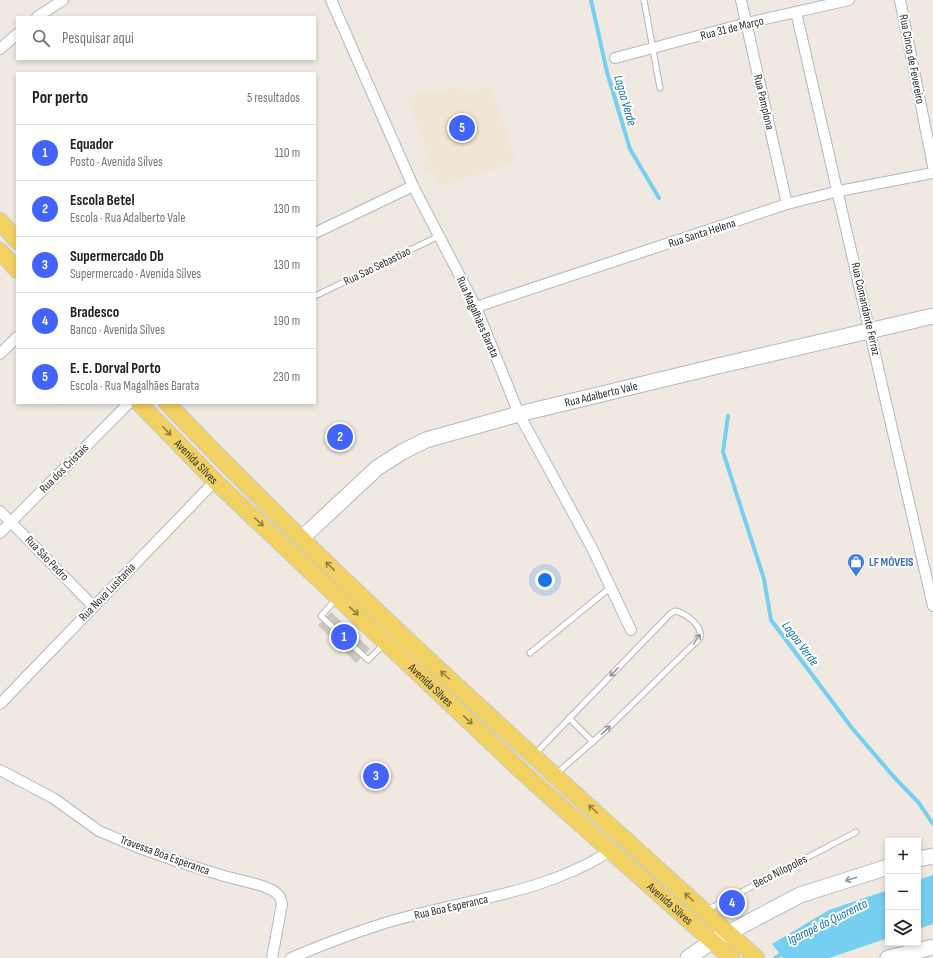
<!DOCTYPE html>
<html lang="pt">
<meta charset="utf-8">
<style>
body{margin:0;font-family:"Sofia Sans Condensed",sans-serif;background:#f6f6f6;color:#222}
.controls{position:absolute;right:12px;bottom:12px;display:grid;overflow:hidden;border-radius:0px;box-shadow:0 2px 6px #0003}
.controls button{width:36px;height:36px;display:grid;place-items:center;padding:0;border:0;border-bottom:1px solid #e0e0e0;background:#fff;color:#222;font:20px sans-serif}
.you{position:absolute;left:545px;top:580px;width:14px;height:14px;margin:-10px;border:3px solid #fff;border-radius:50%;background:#1a73e8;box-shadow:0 0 0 6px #1a73e833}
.badge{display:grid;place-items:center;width:26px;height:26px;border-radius:50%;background:#4264fb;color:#fff;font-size:13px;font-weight:700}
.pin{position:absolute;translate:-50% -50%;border:2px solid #fff;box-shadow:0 1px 4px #0006}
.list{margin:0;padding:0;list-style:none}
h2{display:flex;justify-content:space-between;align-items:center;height:52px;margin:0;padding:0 16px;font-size:17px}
h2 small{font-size:13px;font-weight:400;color:#767676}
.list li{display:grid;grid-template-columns:26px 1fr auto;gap:12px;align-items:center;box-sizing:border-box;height:56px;padding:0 16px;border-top:1px solid #e0e0e0}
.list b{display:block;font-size:15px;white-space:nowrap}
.list p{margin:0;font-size:13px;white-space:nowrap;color:#767676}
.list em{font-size:13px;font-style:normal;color:#767676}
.icon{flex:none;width:22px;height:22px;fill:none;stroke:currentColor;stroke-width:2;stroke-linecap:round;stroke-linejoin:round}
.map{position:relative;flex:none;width:933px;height:958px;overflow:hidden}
.search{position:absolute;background:#fff;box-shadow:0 2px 6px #0003;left:16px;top:16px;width:300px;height:44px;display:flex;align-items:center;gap:10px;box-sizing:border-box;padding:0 14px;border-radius:0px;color:#767676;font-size:15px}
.panel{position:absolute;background:#fff;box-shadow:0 2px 6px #0003;left:16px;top:72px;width:300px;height:332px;border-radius:0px}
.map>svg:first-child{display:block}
.education{fill:#f0e6d1}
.water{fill:#75cff0}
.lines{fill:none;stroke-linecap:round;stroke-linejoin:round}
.stream{stroke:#75cff0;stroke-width:4}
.building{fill:#cbc7bf}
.lane-casing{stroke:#b4b7c1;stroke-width:7}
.street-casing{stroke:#b4b7c1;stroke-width:12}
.secondary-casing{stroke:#b4b7c1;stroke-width:17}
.primary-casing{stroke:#c9c9c9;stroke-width:18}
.lane{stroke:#fff;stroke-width:5}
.street{stroke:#fff;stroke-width:10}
.secondary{stroke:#fff;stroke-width:15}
.primary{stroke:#f2d163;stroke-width:16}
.oneway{stroke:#908048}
.oneway2{stroke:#969696}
.labels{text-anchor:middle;stroke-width:4;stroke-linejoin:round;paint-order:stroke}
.street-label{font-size:12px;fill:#2e2e2e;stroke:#fff}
.shop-label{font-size:12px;font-weight:bold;fill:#366cbe;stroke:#fff;text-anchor:start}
.water-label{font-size:13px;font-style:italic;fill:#0d6fa3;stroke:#fff}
</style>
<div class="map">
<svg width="933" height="958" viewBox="0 0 933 958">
<rect width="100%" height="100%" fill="#efe9e1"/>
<!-- education -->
<polygon class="education" points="460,85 464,94 491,85 516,162 440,186 433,171 427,173 423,161 429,159 408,97 433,89 435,93"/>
<!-- water -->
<g class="water">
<polygon points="933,875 933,924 918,929 918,880"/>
<polygon points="888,890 888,938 829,958 783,958 772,944 829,910"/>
</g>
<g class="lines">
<!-- stream -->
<g class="stream">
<polyline points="591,0 607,72 630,149 659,198"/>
<polyline points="728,416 723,452 764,579 771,620 852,728 893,776 919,803 933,824"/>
<polyline points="775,958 785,952"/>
</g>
</g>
<!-- building -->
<polygon class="building" points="331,612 370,649 356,663 318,625"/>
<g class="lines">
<defs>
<g id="lane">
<polyline points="644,0 660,88"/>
<polyline points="315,296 439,236"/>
<polyline points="336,599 321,616 368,660 384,644"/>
<polyline points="530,653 611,587"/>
<polyline points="569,718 593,742"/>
<path d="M535,754L670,614L675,611C686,613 703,626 700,638L606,730L556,774"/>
<polyline points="707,910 856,832"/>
</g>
<g id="street">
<polyline points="331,0 413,186 476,307 519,414 592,548 631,630"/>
<polyline points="741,0 787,204"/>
<polyline points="900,0 933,166"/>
<polyline points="796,12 933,606"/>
<polyline points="37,17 63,0"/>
<polyline points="0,49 17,34"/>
<polyline points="615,58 747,23 849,0"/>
<polyline points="315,233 413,186"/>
<polyline points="476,307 787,204 839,191 933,173"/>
<polyline points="0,354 17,337"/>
<polyline points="0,511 93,606"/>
<polyline points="0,533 129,403"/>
<polyline points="0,704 215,481"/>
<polyline points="0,770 53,798 99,831 137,847 179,862 224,876 263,886 274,891 280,897 282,904 272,958"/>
<path d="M291,958C322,945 353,933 385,923C463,899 538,896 609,852"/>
</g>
<g id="secondary">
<path id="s1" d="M302,538L377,468L402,452L426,440L519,414L722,365L933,316"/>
<polyline points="918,859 933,856"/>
<polyline points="688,958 711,942 800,895 888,867"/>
<polyline points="888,958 933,947"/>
</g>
<g id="primary">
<polyline points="0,221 17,241"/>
<polyline points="0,251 17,270"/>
<path id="s2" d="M139,403L215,481L529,778L731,958"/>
<path d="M167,403C353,598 557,777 756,958"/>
</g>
</defs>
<!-- lane casing -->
<use href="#lane" class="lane-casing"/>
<!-- street casing -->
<use href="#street" class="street-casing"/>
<!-- secondary casing -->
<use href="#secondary" class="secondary-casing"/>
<!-- primary casing -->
<use href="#primary" class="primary-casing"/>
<!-- lane -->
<use href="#lane" class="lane"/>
<!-- street -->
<use href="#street" class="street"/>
<!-- secondary -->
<use href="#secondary" class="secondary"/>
<!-- primary -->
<use href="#primary" class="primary"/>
</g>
<!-- one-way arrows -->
<defs><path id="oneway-shaft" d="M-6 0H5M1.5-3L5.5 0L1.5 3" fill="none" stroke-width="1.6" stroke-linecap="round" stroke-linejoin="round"/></defs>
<g class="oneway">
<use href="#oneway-shaft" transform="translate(167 431) rotate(46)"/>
<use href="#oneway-shaft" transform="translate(259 522) rotate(43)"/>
<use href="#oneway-shaft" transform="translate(330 566) rotate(-136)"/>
<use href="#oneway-shaft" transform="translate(354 611) rotate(43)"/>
<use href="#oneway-shaft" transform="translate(445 675) rotate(-138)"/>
<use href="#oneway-shaft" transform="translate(468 720) rotate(44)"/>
<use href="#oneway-shaft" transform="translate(593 809) rotate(-138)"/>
<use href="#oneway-shaft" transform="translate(689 897) rotate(-138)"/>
</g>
<g class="oneway2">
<use href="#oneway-shaft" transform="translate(697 639) rotate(-55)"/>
<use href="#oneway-shaft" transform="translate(614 672) rotate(134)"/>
<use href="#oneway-shaft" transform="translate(606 730) rotate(-43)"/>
<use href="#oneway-shaft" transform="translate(851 879) rotate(162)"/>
</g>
<!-- icons -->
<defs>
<symbol id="shop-pin" viewBox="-11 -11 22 30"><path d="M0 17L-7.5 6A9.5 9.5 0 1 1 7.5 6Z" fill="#3f7fe0" stroke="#fff"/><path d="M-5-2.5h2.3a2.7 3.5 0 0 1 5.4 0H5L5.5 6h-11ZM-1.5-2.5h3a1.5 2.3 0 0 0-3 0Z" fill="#fff"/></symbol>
</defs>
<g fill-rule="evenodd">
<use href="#shop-pin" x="846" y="552" width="20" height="27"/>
</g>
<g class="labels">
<!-- street labels -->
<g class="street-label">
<text transform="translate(732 28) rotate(-14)" y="4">Rua 31 de Março</text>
<text transform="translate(912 59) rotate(79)" y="4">Rua Cinco de Fevereiro</text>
<text transform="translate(764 102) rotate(77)" y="4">Rua Pamplona</text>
<text transform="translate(702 233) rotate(-18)" y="4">Rua Santa Helena</text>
<text transform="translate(377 266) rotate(-26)" y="4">Rua Sao Sebastiao</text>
<text transform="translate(866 309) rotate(77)" y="4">Rua Comandante Ferraz</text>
<text transform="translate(478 317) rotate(66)" y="4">Rua Magalhães Barata</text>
<text dy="4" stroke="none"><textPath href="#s1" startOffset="340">Rua Adalberto Vale</textPath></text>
<text dy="4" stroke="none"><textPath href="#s2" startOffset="82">Avenida Silves</textPath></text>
<text transform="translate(64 468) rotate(-45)" y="4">Rua dos Cristais</text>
<text transform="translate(47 558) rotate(46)" y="4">Rua São Pedro</text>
<text transform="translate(107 592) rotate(-46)" y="4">Rua Nova Lusitania</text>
<text dy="4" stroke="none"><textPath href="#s2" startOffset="406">Avenida Silves</textPath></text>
<text transform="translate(165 855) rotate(20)" y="4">Travessa Boa Esperanca</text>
<text transform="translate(780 871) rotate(-27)" y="4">Beco Nilopoles</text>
<text dy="4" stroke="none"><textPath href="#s2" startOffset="730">Avenida Silves</textPath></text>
<text transform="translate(451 907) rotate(-13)" y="4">Rua Boa Esperanca</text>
</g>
<!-- shop labels -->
<g class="shop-label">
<text x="869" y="566">LF MÓVEIS</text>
</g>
<!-- water labels -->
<g class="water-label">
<text transform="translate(626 100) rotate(74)" y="5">Lagoa Verde</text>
<text transform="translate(801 643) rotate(53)" y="5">Lagoa Verde</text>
<text transform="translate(827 921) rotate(-26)" y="5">Igarapé do Quarenta</text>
</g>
</g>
</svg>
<div class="controls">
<button>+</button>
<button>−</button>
<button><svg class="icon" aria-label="layers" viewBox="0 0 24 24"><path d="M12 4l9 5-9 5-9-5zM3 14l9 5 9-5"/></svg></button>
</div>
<div class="you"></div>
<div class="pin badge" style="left:344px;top:637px">1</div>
<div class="pin badge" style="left:340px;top:437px">2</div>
<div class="pin badge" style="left:376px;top:776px">3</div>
<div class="pin badge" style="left:732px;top:903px">4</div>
<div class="pin badge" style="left:462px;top:128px">5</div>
<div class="search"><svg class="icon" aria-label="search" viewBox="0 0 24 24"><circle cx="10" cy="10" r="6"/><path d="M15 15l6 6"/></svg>Pesquisar aqui</div>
<section class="panel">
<h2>Por perto<small>5 resultados</small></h2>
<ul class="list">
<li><span class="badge">1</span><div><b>Equador</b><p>Posto · Avenida Silves</p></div><em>110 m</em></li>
<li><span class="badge">2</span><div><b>Escola Betel</b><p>Escola · Rua Adalberto Vale</p></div><em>130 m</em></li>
<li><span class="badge">3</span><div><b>Supermercado Db</b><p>Supermercado · Avenida Silves</p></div><em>130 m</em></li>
<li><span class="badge">4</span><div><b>Bradesco</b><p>Banco · Avenida Silves</p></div><em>190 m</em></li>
<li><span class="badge">5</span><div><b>E. E. Dorval Porto</b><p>Escola · Rua Magalhães Barata</p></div><em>230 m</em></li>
</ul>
</section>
</div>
